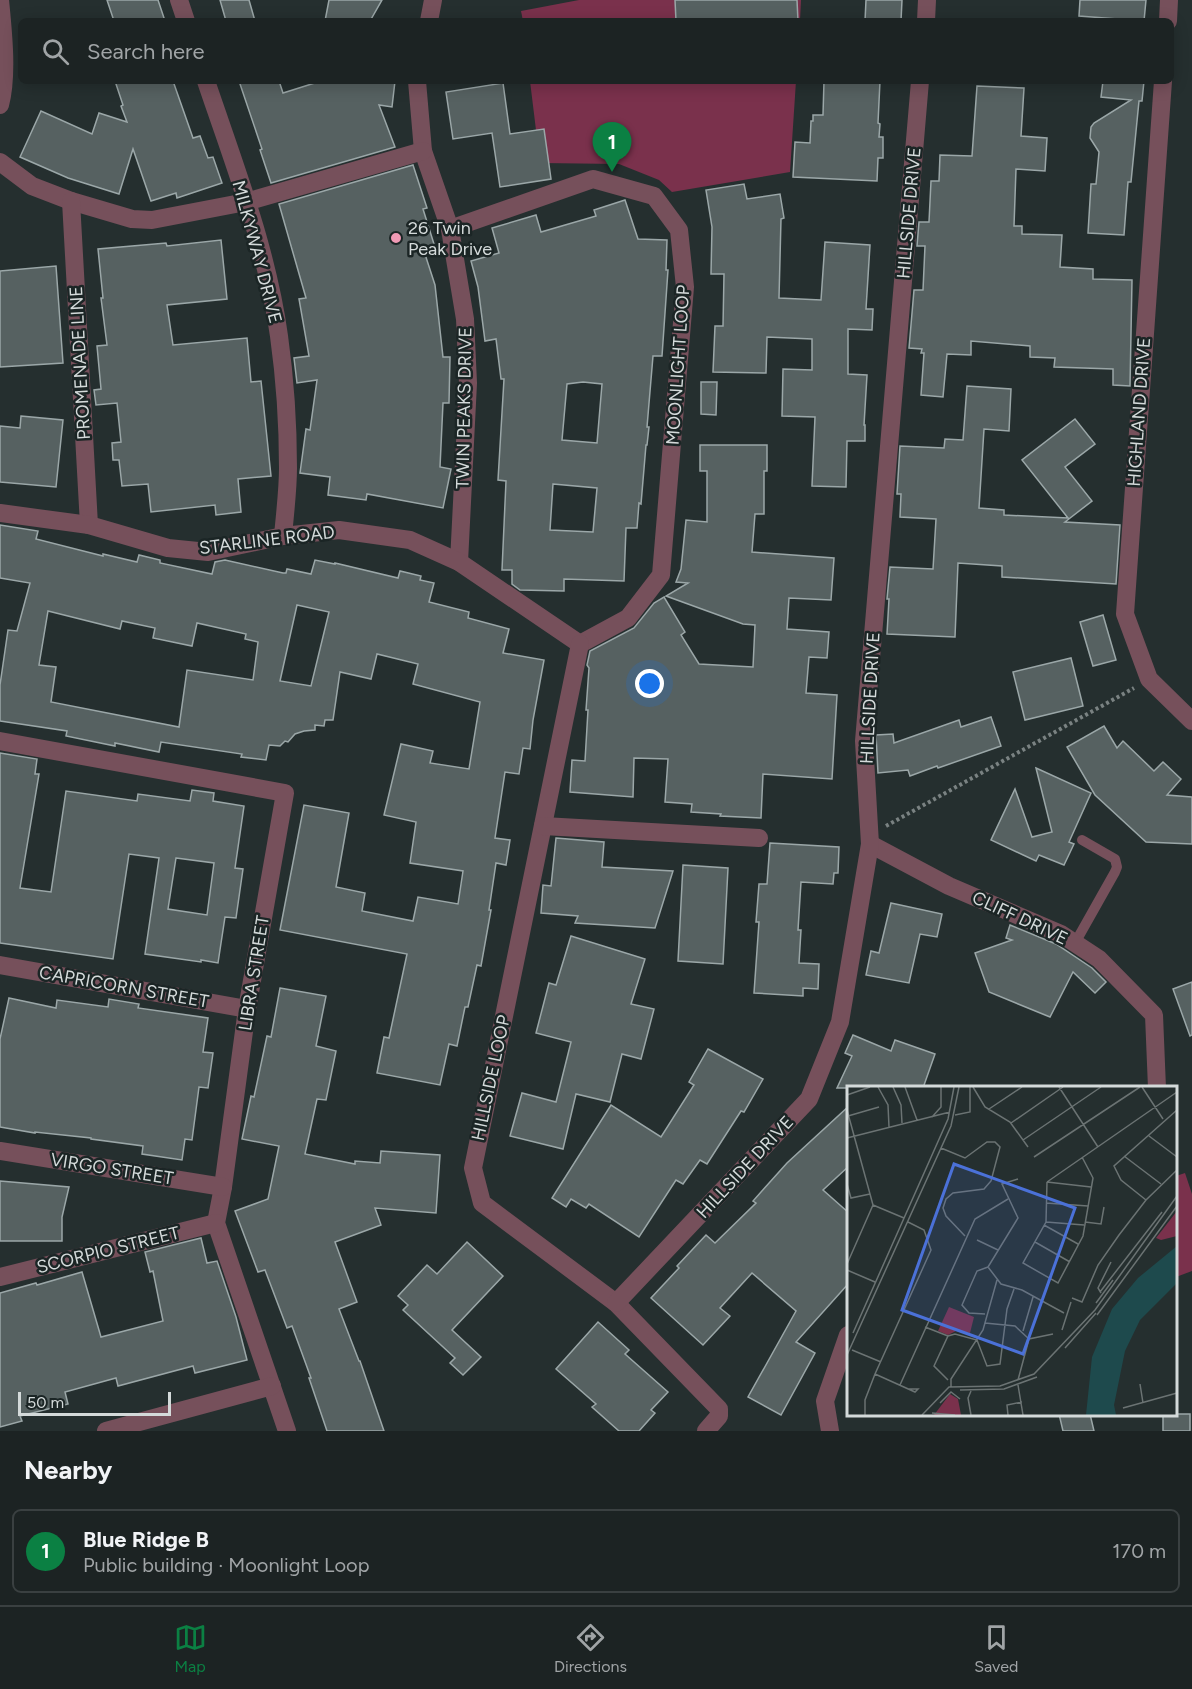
<!DOCTYPE html>
<meta charset="utf-8">
<style>
body{margin:0;font-family:Figtree,sans-serif;background:#292f30;color:#f1f3f6}
.scale{position:absolute;left:18px;bottom:15px;width:153px;box-sizing:border-box;padding-left:6px;border:3px solid #d4dada;border-top:0;font-size:16px;line-height:21px;white-space:nowrap;color:#d4dada;-webkit-text-stroke:4px #1b2525;paint-order:stroke}
.you{position:absolute;left:650px;top:684px;width:21px;height:21px;margin:-15px;border:4px solid #fff;border-radius:50%;background:#1a73e8;box-shadow:0 0 0 9px #1a73e833}
.badge{display:grid;place-items:center;width:39px;height:39px;border-radius:50%;background:#0b8043;color:#fff;font-size:20px;font-weight:700}
.pin{position:absolute;translate:-50% -50px;filter:drop-shadow(0 2px 3px #0008)}
.pin::after{content:'';position:absolute;top:32px;width:21px;height:18px;background:inherit;clip-path:polygon(0 0,100% 0,50% 100%)}
.list{margin:0;padding:0;list-style:none}
h2{display:flex;justify-content:space-between;align-items:center;height:78px;margin:0;padding:0 24px;font-size:26px}
h2 small{font-size:20px;font-weight:400;color:#a0a4a6}
.list li{display:grid;grid-template-columns:39px 1fr auto;gap:18px;align-items:center;box-sizing:border-box;height:84px;margin:0 12px 12px;padding:0 12px;border:2px solid #3a4041;border-radius:9px}
.list b{display:block;font-size:22px;white-space:nowrap}
.list p{margin:0;font-size:20px;white-space:nowrap;color:#a0a4a6}
.list em{font-size:20px;font-style:normal;color:#a0a4a6}
.icon{flex:none;width:33px;height:33px;fill:none;stroke:currentColor;stroke-width:2;stroke-linecap:round;stroke-linejoin:round}
.map{position:relative;flex:none;width:1192px;height:1431px;overflow:hidden}
.search{position:absolute;background:#1c2323;box-shadow:0 3px 15px #0003;left:18px;right:18px;top:18px;height:66px;display:flex;align-items:center;gap:15px;box-sizing:border-box;padding:0 21px;border-radius:9px;color:#a0a4a6;font-size:22px}
.sheet{height:174px;background:#1c2323}
nav{display:flex;justify-content:space-around;align-items:center;box-sizing:border-box;height:84px;border-top:2px solid #3a4041;background:#1c2323;font-size:16px;color:#a0a4a6}
nav a{display:grid;justify-items:center;gap:3px}
nav .on{color:#0b8043}
.map>svg:first-child{display:block}
.green{fill:#7a314c}
.building{fill:#566161;stroke:#9ba7a8;stroke-width:1.5;fill-rule:evenodd}
.lines{fill:none;stroke-linecap:round;stroke-linejoin:round}
.path{stroke:#7a8282;stroke-width:4;stroke-dasharray:3 3;stroke-linecap:butt}
.lane{stroke:#76505b;stroke-width:10}
.street{stroke:#76505b;stroke-width:18}
.poi-dot{fill:#f09ab5;stroke:#1b2525;stroke-width:2}
.labels{text-anchor:middle;stroke-width:5;stroke-linejoin:round;paint-order:stroke}
.street-label{font-size:18px;fill:#d4dada;stroke:#1b2525}
.poi-label{font-size:18px;fill:#d4dada;stroke:#1b2525;text-anchor:start}
.inset-road{fill:none;stroke:#6b7373;stroke-width:1.5}
.view{fill:#4b71d8;fill-opacity:0.15;stroke:#4b71d8;stroke-width:3}
.inset-edge{fill:none;stroke:#d4dada;stroke-width:3}
</style>
<div class="map">
<svg width="1192" height="1431" viewBox="0 0 1192 1431">
<rect width="100%" height="100%" fill="#252f2f"/>
<!-- green -->
<g class="green">
<polygon points="579,0 801,0 800,21 523,21 521,11"/>
<polygon points="530,81 796,81 790,172 672,192 659,180 619,164 540,163"/>
<polygon points="1185,1173 1192,1194 1192,1271 1176,1277 1176,1176"/>
</g>
<!-- building -->
<g class="building">
<polygon points="107,0 158,0 165,21 114,21"/>
<polygon points="220,0 249,0 255,21 226,21"/>
<polygon points="329,0 382,0 370,21 325,21"/>
<polygon points="675,0 797,0 798,21 676,21"/>
<polygon points="866,0 902,0 901,21 865,21"/>
<polygon points="1080,0 1146,0 1144,21 1079,16"/>
<polygon points="115,81 173,81 193,138 200,136 208,158 213,157 222,183 177,198 176,193 151,201 133,149 119,194 68,178 20,157 41,111 92,134 99,113 127,122 121,106 123,105"/>
<polygon points="239,81 279,81 283,93 321,81 395,81 392,107 379,105 395,147 271,183 260,150 262,149"/>
<polygon points="824,81 880,81 878,123 880,124 879,137 883,137 883,158 878,158 877,181 793,177 795,142 810,143 811,121 813,121 813,115 823,115"/>
<polygon points="1103,81 1144,81 1142,101 1139,101 1131,182 1128,182 1124,235 1088,233 1091,184 1096,184 1099,152 1090,138 1091,127 1094,123 1131,100 1101,97"/>
<polygon points="503,83 510,134 544,129 551,179 500,187 492,133 453,139 446,92"/>
<polygon points="977,86 1024,88 1021,136 1047,138 1045,171 1016,169 1014,226 1022,226 1022,234 1062,235 1060,267 1093,269 1093,279 1132,280 1130,386 1113,385 1113,369 1054,367 1055,358 1030,357 1030,346 971,341 971,355 947,354 943,397 921,395 924,353 921,353 922,349 909,348 914,290 923,290 925,246 917,246 919,222 929,222 931,181 939,181 940,155 972,156"/>
<polygon points="413,165 427,208 423,209 434,244 423,248 435,285 443,357 450,357 449,403 443,403 440,467 451,469 443,508 367,494 366,500 328,495 330,477 300,473 306,429 310,430 317,380 297,383 294,358 309,356 299,299 306,298 279,204"/>
<polygon points="744,184 747,199 780,194 784,218 781,219 779,298 821,300 825,242 870,245 866,309 873,309 872,330 848,329 848,374 867,375 864,425 865,425 865,441 847,441 846,487 812,486 815,417 782,416 783,369 812,370 812,339 767,337 766,373 713,372 715,326 723,326 724,274 711,274 712,227 706,190"/>
<path d="M625,200L638,239L667,240L666,270H668L662,356H653L647,427H649L647,445H646L641,504L639,503L637,528H626L624,581L564,579V591L520,590L512,584V570H502L506,481L498,480L504,379H501L496,339L485,341L478,287L471,261L499,253L492,228L536,215L541,232L596,216L594,210ZM583,382L602,384L597,443L562,440L567,384ZM553,484L597,488L593,532L550,530Z"/>
<polygon points="221,240 227,299 167,305 173,345 247,338 251,382 261,381 271,476 238,479 241,512 216,515 215,505 151,512 148,484 122,486 119,460 113,460 112,443 121,442 117,403 96,405 94,390 101,389 97,346 107,345 101,298 103,298 98,249 166,243 167,246"/>
<polygon points="56,266 63,363 0,367 0,271"/>
<polygon points="701,382 717,382 716,415 701,414"/>
<polygon points="967,386 1011,389 1009,431 984,429 979,508 1004,510 1004,515 1068,518 1022,460 1075,419 1095,444 1065,467 1092,501 1065,522 1120,525 1116,584 1002,577 1002,566 958,563 955,637 887,634 889,599 887,599 890,567 933,569 936,519 900,517 901,494 897,494 900,446 944,448 945,439 963,440"/>
<polygon points="21,416 63,420 56,487 0,482 0,426 20,428"/>
<polygon points="700,445 767,445 767,471 764,471 764,514 755,514 752,552 834,558 831,600 789,598 787,629 829,632 827,658 809,657 806,693 837,695 832,779 763,774 761,818 720,816 721,814 691,812 692,804 665,802 668,759 634,758 633,797 570,792 572,760 585,761 588,710 586,710 589,668 587,665 590,651 634,628 654,603 664,597 685,632 681,635 699,664 753,667 755,625 743,624 666,596 688,583 676,582 681,569 686,520 707,522 707,471 700,471"/>
<path d="M0,525L38,531L36,539L103,556V554L137,562L139,555L160,560V563L212,574L215,562L225,560L283,573H286L287,569L311,574L315,560L335,564V563L398,578L400,571L421,576L420,580L434,583L429,602L469,612L468,618L509,629L503,653L544,660L533,720L530,749L523,748L519,774L505,772L495,838L510,840L506,865L496,863L489,910H491L481,966L477,965L468,1007H465L457,1046L449,1044L440,1085L377,1073L384,1037L389,1038L407,954L280,930L304,805L349,813L336,887L365,893L362,911L413,921L418,897L458,904L463,871L410,863L416,822L384,815L401,744L433,751L430,763L469,769L480,702L413,684L418,664L377,654L371,679L340,672L333,720H325L324,726L315,725V730L304,731L295,734L288,742L285,741L280,746L269,745L266,760L241,757L242,754L161,742L159,752L115,743V746L66,736L67,731L0,721V685L8,630L17,631L30,583L0,578ZM297,605L329,612L311,686L280,681ZM48,611L120,629L122,621L155,628L153,638L192,646L197,623L246,634L245,639L258,642L253,680L187,670L179,727L51,702L56,667L39,665Z"/>
<polygon points="1103,615 1116,660 1093,666 1080,622"/>
<polygon points="1071,658 1083,706 1025,720 1013,672"/>
<polygon points="991,717 1001,746 938,768 937,766 910,776 908,770 878,773 876,735 893,734 894,743 959,720 961,727"/>
<polygon points="1104,726 1117,748 1123,741 1154,771 1163,762 1181,779 1167,795 1192,797 1192,844 1146,842 1095,795 1067,747"/>
<path d="M0,753L37,759L35,774H39L20,888L51,892L66,791L137,801L138,794L190,801L192,790L214,793L213,801L244,806L235,868L243,869L236,918L225,917L218,963L201,960V962L145,954L159,858L129,854L113,959L0,943ZM176,858L214,863L207,915L168,909Z"/>
<polygon points="1036,768 1091,793 1069,842 1074,844 1064,865 1039,855 1036,861 991,840 1015,789 1032,837 1052,832"/>
<polygon points="556,838 604,842 602,867 673,871 655,928 575,923 578,916 541,913 543,885 551,886"/>
<polygon points="770,843 839,847 838,873 834,873 833,884 801,882 798,930 801,930 799,963 819,964 818,989 803,988 803,996 754,993 759,922 756,922 759,884 767,884"/>
<polygon points="683,865 728,868 723,964 678,961"/>
<polygon points="891,903 942,914 937,937 920,934 909,983 866,975 871,951 879,953"/>
<polygon points="1010,925 1056,944 1092,968 1106,982 1095,993 1073,972 1050,1017 989,992 975,953 1012,940 1006,938"/>
<polygon points="571,936 645,959 631,1004 654,1009 641,1059 622,1054 610,1102 576,1094 563,1149 510,1136 522,1093 556,1102 571,1042 536,1033 549,983 556,985"/>
<polygon points="1192,982 1192,1035 1190,1036 1173,989"/>
<polygon points="280,988 326,996 316,1046 336,1051 326,1100 317,1099 305,1154 355,1164 355,1161 380,1163 381,1151 440,1155 436,1213 375,1208 381,1225 335,1242 357,1302 339,1309 359,1361 360,1361 384,1431 327,1431 309,1378 311,1378 292,1326 287,1328 265,1270 258,1272 235,1211 268,1199 279,1146 242,1139 251,1096 254,1097 267,1036 271,1037"/>
<polygon points="9,998 56,1008 57,1000 108,1007 109,999 139,1004 138,1008 208,1018 203,1052 213,1053 208,1088 199,1087 192,1140 185,1139 182,1160 142,1154 143,1146 91,1139 91,1138 35,1132 35,1133 0,1127 0,1039"/>
<polygon points="853,1035 891,1051 895,1040 935,1054 923,1088 837,1088 852,1056 845,1053"/>
<polygon points="708,1049 763,1079 744,1112 741,1111 707,1164 700,1160 683,1184 676,1180 639,1237 589,1204 586,1208 571,1199 566,1207 552,1198 611,1105 661,1137 694,1085 689,1082"/>
<polygon points="849,1106 849,1166 823,1190 849,1213 849,1283 796,1342 815,1353 781,1415 748,1397 796,1311 752,1273 720,1308 730,1316 703,1345 651,1298 679,1268 677,1266 706,1235 715,1243 756,1203 753,1201 787,1163"/>
<polygon points="0,1181 69,1187 62,1217 62,1241 0,1241"/>
<polygon points="201,1238 207,1263 217,1261 236,1317 247,1360 195,1373 193,1366 118,1386 116,1378 65,1392 68,1404 20,1416 22,1421 0,1427 0,1293 36,1283 37,1285 82,1272 101,1337 163,1321 153,1271 150,1272 145,1252"/>
<polygon points="467,1242 503,1276 452,1330 481,1357 463,1375 450,1363 455,1358 403,1310 408,1305 398,1296 427,1265 437,1274"/>
<polygon points="598,1322 629,1350 625,1354 668,1392 651,1410 655,1413 639,1431 619,1431 592,1407 596,1404 556,1369"/>
<polygon points="1059,1414 1090,1414 1094,1431 1063,1431"/>
<rect x="1163" y="1414" width="27" height="17"/>
</g>
<g class="lines">
<!-- path -->
<polyline class="path" points="886,826 1134,688"/>
<!-- lane -->
<polyline class="lane" points="1075,943 1115,872 1117,867 1115,859 1082,840"/>
<!-- street -->
<g class="street">
<polyline points="179,0 186,21"/>
<polyline points="429,21 433,0"/>
<polyline points="926,21 927,0"/>
<polyline points="1168,21 1169,0"/>
<path d="M206,81C234,164 267,248 279,336C285,379 288,424 288,468C288,490 285,513 283,536"/>
<polyline points="417,81 423,151 450,229 465,319 468,383 459,562"/>
<polyline points="1163,81 1125,614 1149,679 1192,721"/>
<path d="M0,105C8,75 3,31 0,0"/>
<polyline points="0,162 32,186 71,201 132,219 152,220 246,202 423,151"/>
<polyline points="71,201 89,525"/>
<polyline points="450,229 593,179 654,196 679,230 685,287 661,575 628,618 580,644"/>
<polyline points="0,513 89,525 168,548 208,552 283,536 339,530 410,540 459,562 580,644"/>
<polyline points="580,644 473,1168 482,1203 616,1303 719,1409 719,1416 706,1431"/>
<polyline points="0,741 285,793 247,1009 223,1187 216,1223 287,1431"/>
<polyline points="543,826 759,838"/>
<polyline points="870,844 949,886 1061,934 1099,959 1154,1015 1157,1088"/>
<polyline points="0,965 247,1009"/>
<polyline points="0,1151 223,1187"/>
<polyline points="0,1277 216,1223"/>
<polyline points="616,1303 809,1099 840,1022 870,844 864,741 920,81"/>
<polyline points="106,1431 272,1386"/>
<polyline points="830,1431 825,1401 848,1335"/>
</g>
</g>
<!-- markers -->
<circle class="poi-dot" cx="396" cy="238" r="6"/>
<g class="labels">
<!-- street labels -->
<g class="street-label">
<text transform="translate(909 213) rotate(-85)" y="6">HILLSIDE DRIVE</text>
<text transform="translate(257 252) rotate(75)" y="6">MILKYWAY DRIVE</text>
<text transform="translate(80 363) rotate(-93)" y="6">PROMENADE LINE</text>
<text transform="translate(678 365) rotate(-86)" y="6">MOONLIGHT LOOP</text>
<text transform="translate(464 408) rotate(-89)" y="6">TWIN PEAKS DRIVE</text>
<text transform="translate(1139 412) rotate(-86)" y="6">HIGHLAND DRIVE</text>
<text transform="translate(267 540) rotate(-7)" y="6">STARLINE ROAD</text>
<text transform="translate(870 698) rotate(-87)" y="6">HILLSIDE DRIVE</text>
<text transform="translate(1020 918) rotate(25)" y="6">CLIFF DRIVE</text>
<text transform="translate(254 973) rotate(-81)" y="6">LIBRA STREET</text>
<text transform="translate(124 987) rotate(10)" y="6">CAPRICORN STREET</text>
<text transform="translate(491 1078) rotate(-78)" y="6">HILLSIDE LOOP</text>
<text transform="translate(745 1167) rotate(-47)" y="6">HILLSIDE DRIVE</text>
<text transform="translate(112 1169) rotate(9)" y="6">VIRGO STREET</text>
<text transform="translate(108 1250) rotate(-14)" y="6">SCORPIO STREET</text>
</g>
<!-- poi labels -->
<g class="poi-label">
<text x="408" y="234">26 Twin<tspan x="408" dy="21">Peak Drive</tspan></text>
</g>
</g>
<!-- overview -->
<g transform="translate(847 1086)">
<rect width="330" height="330" fill="#252f2f"/>
<path d="M330,125V150L314,154L309,152ZM102,221L127,231L123,247L109,245L101,249L91,245ZM103,308L111,313L114,329H87Z" fill="#7a314c"/>
<path d="M330,160V197L293,234L278,265L267,319L269,329H239L245,271L265,223L291,192Z" fill="#1e4a4d"/>
<path class="inset-road" d="M31,1L41,19L42,41M46,1L54,19L55,37M58,1L70,34M126,1L138,21L163,36L181,61M212,1L251,61M295,1L316,33M0,9L23,1M142,23L175,1M0,24L26,119L0,178M108,29L123,26V1M1,30L32,21M85,31L94,21V1M164,37L216,1M302,50L330,71M0,52L103,26M176,54L254,1M94,62L118,72L140,56H148L153,61L144,95L137,103L106,107L99,113L96,122L99,130L118,150M277,70L314,98M187,71L293,1M200,96L199,136L176,177L211,197L236,150L246,92L235,71M200,96L330,6M200,96L244,101M0,98L4,112L23,108M299,114L274,94L267,80L330,24M199,117L241,120M26,119L57,132M199,136L237,139M238,136L254,138L257,121M197,139L231,158M130,154L151,164M188,156L223,176M141,181L171,132L155,98L171,93M141,181L154,198L175,204L217,227M0,184L28,196M253,206L315,126M254,207L251,202L264,176M225,212L235,216L251,179L272,149L299,114L330,84M249,217L266,194M138,228L122,227L115,219L130,185L141,181M250,229L330,120M138,237L168,240L182,253M78,241L101,250M215,244L224,216M176,245L186,211M6,247L101,33L107,1M218,262L249,227M5,264L34,276M0,269L104,40L112,1M28,288L68,306L71,303H62M101,294L87,280L101,250L108,248L130,254L140,280L153,278L160,223L167,203M171,294L182,253L206,248M293,298L296,317M53,299L128,133L161,113M171,299L176,329M104,301V293L136,244L150,194M113,304L157,303L190,291M93,317L104,306L113,313M276,322L330,307M85,327L108,329M18,329V314L28,288L84,164L77,144L61,136M75,329L102,301L153,300L187,288L248,224L330,110M124,329L121,312L124,305M161,329L160,319L175,316"/>
<path class="view" d="M107,78L228,122L176,268L55,224Z"/>
<rect width="330" height="330" class="inset-edge"/>
</g>
</svg>
<div class="scale">50 m</div>
<div class="you"></div>
<div class="pin badge" style="left:612px;top:172px">1</div>
<div class="search"><svg class="icon" aria-label="search" viewBox="0 0 24 24"><circle cx="10" cy="10" r="6"/><path d="M15 15l6 6"/></svg>Search here</div>
</div>
<section class="sheet">
<h2>Nearby<small></small></h2>
<ul class="list">
<li><span class="badge">1</span><div><b>Blue Ridge B</b><p>Public building · Moonlight Loop</p></div><em>170 m</em></li>
</ul>
</section>
<nav>
<a class="on"><svg class="icon" aria-label="map" viewBox="0 0 24 24"><path d="M3 6l6-2 6 2 6-2v14l-6 2-6-2-6 2zM9 4v14M15 6v14"/></svg>Map</a>
<a><svg class="icon" aria-label="directions" viewBox="0 0 24 24"><path d="M12 3l9 9-9 9-9-9zM9 14v-3h6M13 9l2 2-2 2"/></svg>Directions</a>
<a><svg class="icon" aria-label="saved" viewBox="0 0 24 24"><path d="M7 4h10v16l-5-4-5 4z"/></svg>Saved</a>
</nav>
